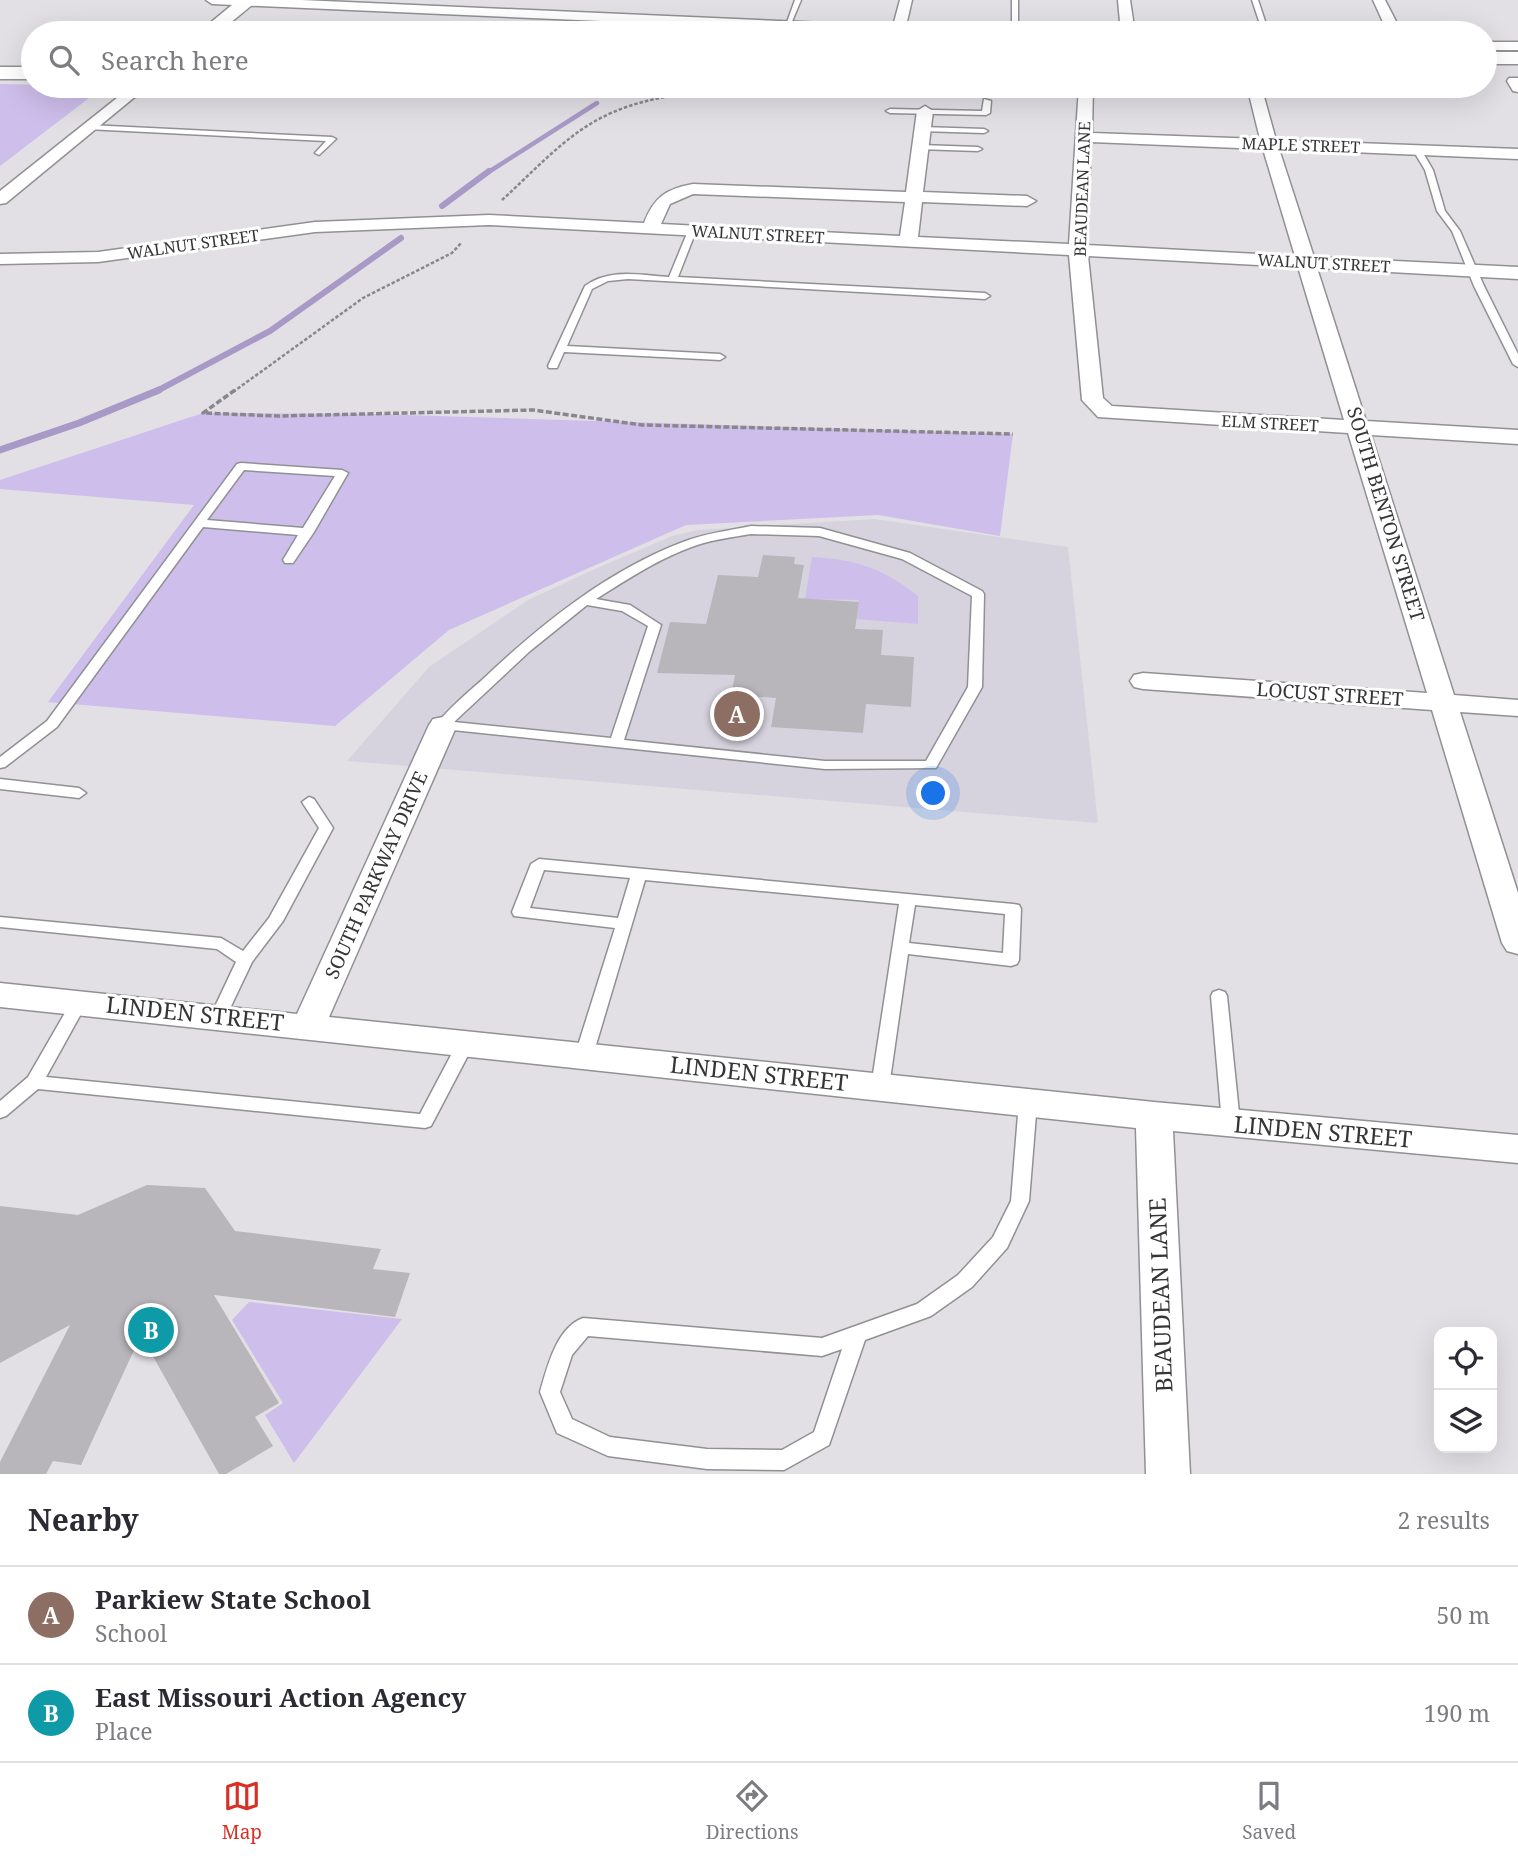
<!DOCTYPE html>
<style>
body{margin:0;font-family:"Noto Serif",serif;background:#f7f7f7;color:#2b2b33}
.controls{position:absolute;right:21px;bottom:21px;display:grid;overflow:hidden;border-radius:14px;box-shadow:0 7px 28px #0002}
.controls button{width:63px;height:63px;display:grid;place-items:center;padding:0;border:0;border-bottom:2px solid #e1e1e2;background:#fff;color:#2b2b33;font:35px sans-serif}
.you{position:absolute;left:934px;top:794px;width:24px;height:24px;margin:-18px;border:5px solid #fff;border-radius:50%;background:#1a73e8;box-shadow:0 0 0 10px #1a73e833}
.badge{display:grid;place-items:center;width:46px;height:46px;border-radius:50%;background:#d93025;color:#fff;font-size:23px;font-weight:700}
.pin{position:absolute;translate:-50% -50%;border:4px solid #fff;box-shadow:0 2px 7px #0006}
.list{margin:0;padding:0;list-style:none}
h2{display:flex;justify-content:space-between;align-items:center;height:91px;margin:0;padding:0 28px;font-size:30px}
h2 small{font-size:23px;font-weight:400;color:#7c7c81}
.list li{display:grid;grid-template-columns:46px 1fr auto;gap:21px;align-items:center;box-sizing:border-box;height:98px;padding:0 28px;border-top:2px solid #e1e1e2}
.list b{display:block;font-size:26px;white-space:nowrap}
.list p{margin:0;font-size:23px;white-space:nowrap;color:#7c7c81}
.list em{font-size:23px;font-style:normal;color:#7c7c81}
.icon{flex:none;width:38px;height:38px;fill:none;stroke:currentColor;stroke-width:2;stroke-linecap:round;stroke-linejoin:round}
.map{position:relative;flex:none;width:1518px;height:1474px;overflow:hidden}
.search{position:absolute;background:#fff;box-shadow:0 7px 28px #0002;left:21px;right:21px;top:21px;height:77px;display:flex;align-items:center;gap:18px;box-sizing:border-box;padding:0 24px;border-radius:38px;color:#7c7c81;font-size:26px}
.sheet{height:287px;background:#fff}
nav{display:flex;justify-content:space-around;align-items:center;box-sizing:border-box;height:98px;border-top:2px solid #e1e1e2;background:#fff;font-size:19px;color:#7c7c81}
nav a{display:grid;justify-items:center;gap:4px}
nav .on{color:#d93025}
.map>svg:first-child{display:block}
.built{fill:#d6d3de}
.green{fill:#cebeeb}
.lines{fill:none;stroke-linecap:round;stroke-linejoin:round}
.stream-far2{stroke:#a999c7;stroke-width:4.5}
.stream-far1{stroke:#a999c7;stroke-width:6}
.stream{stroke:#a999c7;stroke-width:7}
.building{fill:#b8b6bb}
.lane-casing{stroke:#919094;stroke-width:3}
.street-casing{stroke:#919094;stroke-width:3}
.secondary-casing{stroke:#919094;stroke-width:3}
.highway-casing{stroke:#919094;stroke-width:3}
.path-far1{stroke:#89878b;stroke-width:2.5;stroke-dasharray:3.5 2;stroke-linecap:butt}
.path{stroke:#89878b;stroke-width:3.5;stroke-dasharray:6 2.5;stroke-linecap:butt}
.lane{fill:#fff;fill-rule:evenodd}
.street{fill:#fff;fill-rule:evenodd}
.secondary{fill:#fff;fill-rule:evenodd}
.highway{fill:#fff;fill-rule:evenodd}
.labels{text-anchor:middle;stroke-width:6;stroke-linejoin:round;paint-order:stroke}
.far-street-label{font-size:16px;fill:#353436;stroke:#fff}
.street-label{font-size:19px;fill:#353436;stroke:#fff}
.near-street-label{font-size:23px;fill:#353436;stroke:#fff}
</style>
<div class="map">
<svg width="1518" height="1474" viewBox="0 0 1518 1474">
<rect width="100%" height="100%" fill="#e2e0e5"/>
<!-- built -->
<polygon class="built" points="874,519 1068,547 1098,823 347,761 429,667 528,600 597,568 672,536 698,530"/>
<!-- green -->
<g class="green">
<polygon points="0,84 88,86 93,95 0,166"/>
<polygon points="203,413 374,414 1013,434 1000,536 878,515 686,525 449,630 335,726 48,702 194,505 0,489 0,480"/>
<path d="M812,557C856,559 884,569 918,596V624L857,619L859,600L805,599Z"/>
<polygon points="249,1302 402,1319 294,1463 265,1415 283,1403 232,1320"/>
</g>
<g class="lines">
<!-- stream-far2 -->
<polyline class="stream-far2" points="487,173 597,103"/>
<!-- stream-far1 -->
<g class="stream-far1">
<polyline points="442,206 489,171"/>
<polyline points="155,392 270,331 401,238"/>
</g>
<!-- stream -->
<polyline class="stream" points="0,450 79,423 159,390"/>
</g>
<!-- building -->
<g class="building">
<polygon points="763,555 795,557 794,564 804,565 798,598 859,602 855,629 883,630 881,655 914,657 911,707 866,704 863,733 771,727 776,698 731,695 735,675 657,673 670,622 706,624 718,575 758,577"/>
<polygon points="147,1185 205,1188 235,1231 381,1249 373,1269 410,1273 395,1317 214,1295 279,1403 255,1417 273,1446 226,1474 219,1474 141,1335 81,1465 53,1461 46,1474 0,1474 0,1462 70,1325 0,1363 0,1206 78,1215"/>
</g>
<g class="lines">
<defs>
<g id="lane">
<polygon points="795,0 801,0 791,24 786,25"/>
<rect x="1012" y="0" width="6" height="33"/>
<polygon points="1252,0 1258,0 1269,33 1263,33"/>
<polygon points="984,99 991,101 990,113 986,115 890,113 886,111 890,109 982,111"/>
<polygon points="89,125 332,137 336,139 319,155 315,153 326,141 86,129 85,127"/>
<polygon points="923,127 984,129 988,131 984,133 920,131 920,127"/>
<polygon points="920,145 978,147 982,149 978,151 917,149 917,145"/>
<polygon points="1414,148 1420,148 1433,170 1445,211 1460,231 1484,286 1518,354 1518,367 1513,364 1474,286 1452,231 1437,211 1425,170 1413,150"/>
<path d="M692,228L696,231L678,277L985,293L990,296L985,299L628,279L608,281L592,289L567,346L720,354L725,357L720,360L564,352L557,368H549L548,366L585,286C610,268 640,275 669,277L688,231Z"/>
<path d="M241,463L342,470L348,473L314,532L293,563H285L283,560L298,535L203,527L57,727L5,767L0,768V757L47,721L237,464ZM244,470L335,476L303,528L207,520Z"/>
<path d="M751,526L820,528L910,553L982,591L984,594L982,687L936,768L825,769L443,729L436,725C449,708 466,694 482,680C541,624 607,571 683,542C705,533 728,531 751,526ZM751,534L819,536L902,559L972,596L968,687L926,761H825L624,740L661,625L630,605L596,599C628,579 661,557 697,545C715,539 733,537 751,534ZM587,605L622,611L648,626L611,738L454,722L530,651Z"/>
<polygon points="0,779 79,788 86,793 79,798 0,789"/>
<polygon points="309,797 314,799 333,828 283,921 252,962 224,1021 218,1023 212,1021 210,1017 236,962 217,949 0,927 0,917 221,938 243,951 269,918 319,828 302,802"/>
<path d="M539,859L1013,904L1019,905L1021,909L1019,960L1017,964L1011,966L908,954L889,1087L886,1092L880,1094L874,1092L871,1087L899,904L645,880L593,1055L590,1060L584,1061L578,1060L575,1055L615,928L514,916L512,912L531,864ZM544,870L630,878L618,918L530,908ZM915,905L1005,914L1003,953L909,943Z"/>
<polygon points="1219,990 1225,992 1227,996 1240,1123 1237,1128 1231,1130 1225,1128 1222,1123 1211,996 1213,992"/>
<polygon points="79,997 85,999 87,1003 46,1077 420,1114 460,1038 466,1036 472,1038 475,1042 431,1126 425,1128 38,1089 6,1116 0,1118 0,1101 28,1077 73,999"/>
<path d="M1028,1095L1034,1097L1037,1102L1029,1201L1007,1248L972,1287L931,1316L865,1340L829,1445L784,1470L707,1469L608,1456L557,1433L540,1392C547,1368 556,1328 583,1318L822,1338L917,1304L958,1275L993,1237L1011,1201L1019,1102L1022,1097ZM588,1336L822,1356L842,1349L814,1432L782,1450L707,1449L610,1437L572,1419L560,1392L572,1355Z"/>
</g>
<g id="street">
<polygon points="206,0 301,0 893,26 900,0 912,0 906,26 965,29 972,33 878,33 212,4"/>
<polygon points="1118,0 1130,0 1135,33 1121,33"/>
<polygon points="1373,0 1385,0 1402,33 1388,33"/>
<rect x="1485" y="42" width="33" height="8"/>
<polygon points="1509,78 1518,78 1518,92 1513,91 1507,81"/>
<polygon points="132,86 148,86 6,203 0,204 0,191"/>
<path d="M1079,86H1093L1092,133L1260,139L1247,86H1261L1276,140L1518,149V159L1279,149L1314,257L1518,267V279L1317,268L1366,421L1518,430V444L1371,435L1454,695L1518,700V716L1460,712L1518,893V954L1507,951L1502,943L1432,710L1143,689L1134,687L1130,681L1134,675L1143,673L1427,693L1348,433L1098,417L1082,400L1069,255L489,225L315,232L98,262L0,264V254L98,252L315,222L489,215L644,223C654,197 666,189 693,184L906,192L917,111L925,106L933,111L923,192L1027,196L1036,201L1027,206L922,202L918,237L1069,244ZM1091,142L1263,149L1295,256L1087,245ZM693,194L905,202L900,236L661,224L670,204ZM1088,256L1298,267L1344,420L1112,406L1103,398Z"/>
<polygon points="443,717 453,719 457,725 329,1017 1154,1102 1518,1135 1518,1163 1173,1131 1190,1474 1146,1474 1136,1128 0,1007 0,983 297,1014 429,725 433,719"/>
</g>
<polygon id="secondary" points="238,0 258,0 218,33 198,33"/>
<g id="highway">
<rect x="1485" y="52" width="33" height="12"/>
<rect x="0" y="67" width="33" height="12"/>
<polygon points="114,86 165,86 162,90 135,97"/>
</g>
</defs>
<!-- lane casing -->
<use href="#lane" class="lane-casing"/>
<!-- street casing -->
<use href="#street" class="street-casing"/>
<!-- secondary casing -->
<use href="#secondary" class="secondary-casing"/>
<!-- highway casing -->
<use href="#highway" class="highway-casing"/>
<!-- path-far1 -->
<g class="path-far1">
<polyline points="1000,93 1065,93"/>
<path d="M502,200C532,173 561,140 597,120C677,76 794,94 883,95"/>
<polyline points="233,392 363,298 452,253 462,242"/>
</g>
<!-- path -->
<polyline class="path" points="235,390 203,413 278,416 533,410 642,425 1013,434"/>
<!-- lane -->
<use href="#lane" class="lane"/>
<!-- street -->
<use href="#street" class="street"/>
<!-- secondary -->
<use href="#secondary" class="secondary"/>
<!-- highway -->
<use href="#highway" class="highway"/>
</g>
<g class="labels">
<!-- far-street labels -->
<g class="far-street-label">
<text transform="translate(1301 145) rotate(2)" y="6">MAPLE STREET</text>
<text transform="translate(1082 189) rotate(-88)" y="6">BEAUDEAN LANE</text>
<text transform="translate(758 234) rotate(3)" y="6">WALNUT STREET</text>
<text transform="translate(193 244) rotate(-8)" y="6">WALNUT STREET</text>
<text transform="translate(1324 263) rotate(3)" y="6">WALNUT STREET</text>
<text transform="translate(1270 423) rotate(3)" y="6">ELM STREET</text>
</g>
<!-- street labels -->
<g class="street-label">
<text transform="translate(1386 514) rotate(73)" y="7">SOUTH BENTON STREET</text>
<text transform="translate(1330 694) rotate(4)" y="7">LOCUST STREET</text>
<text transform="translate(376 875) rotate(-66)" y="7">SOUTH PARKWAY DRIVE</text>
</g>
<!-- near-street labels -->
<g class="near-street-label">
<text transform="translate(195 1014) rotate(6)" y="8">LINDEN STREET</text>
<text transform="translate(759 1074) rotate(6)" y="8">LINDEN STREET</text>
<text transform="translate(1323 1132) rotate(5)" y="8">LINDEN STREET</text>
<text transform="translate(1161 1295) rotate(-92)" y="8">BEAUDEAN LANE</text>
</g>
</g>
</svg>
<div class="controls">
<button><svg class="icon" aria-label="locate" viewBox="0 0 24 24"><circle cx="12" cy="12" r="6"/><path d="M12 2v4M12 18v4M2 12h4M18 12h4"/></svg></button>
<button><svg class="icon" aria-label="layers" viewBox="0 0 24 24"><path d="M12 4l9 5-9 5-9-5zM3 14l9 5 9-5"/></svg></button>
</div>
<div class="you"></div>
<div class="pin badge" style="left:737px;top:714px;background:#8d6e63">A</div>
<div class="pin badge" style="left:151px;top:1330px;background:#0f9aa8">B</div>
<div class="search"><svg class="icon" aria-label="search" viewBox="0 0 24 24"><circle cx="10" cy="10" r="6"/><path d="M15 15l6 6"/></svg>Search here</div>
</div>
<section class="sheet">
<h2>Nearby<small>2 results</small></h2>
<ul class="list">
<li><span class="badge" style="background:#8d6e63">A</span><div><b>Parkiew State School</b><p>School</p></div><em>50 m</em></li>
<li><span class="badge" style="background:#0f9aa8">B</span><div><b>East Missouri Action Agency</b><p>Place</p></div><em>190 m</em></li>
</ul>
</section>
<nav>
<a class="on"><svg class="icon" aria-label="map" viewBox="0 0 24 24"><path d="M3 6l6-2 6 2 6-2v14l-6 2-6-2-6 2zM9 4v14M15 6v14"/></svg>Map</a>
<a><svg class="icon" aria-label="directions" viewBox="0 0 24 24"><path d="M12 3l9 9-9 9-9-9zM9 14v-3h6M13 9l2 2-2 2"/></svg>Directions</a>
<a><svg class="icon" aria-label="saved" viewBox="0 0 24 24"><path d="M7 4h10v16l-5-4-5 4z"/></svg>Saved</a>
</nav>
